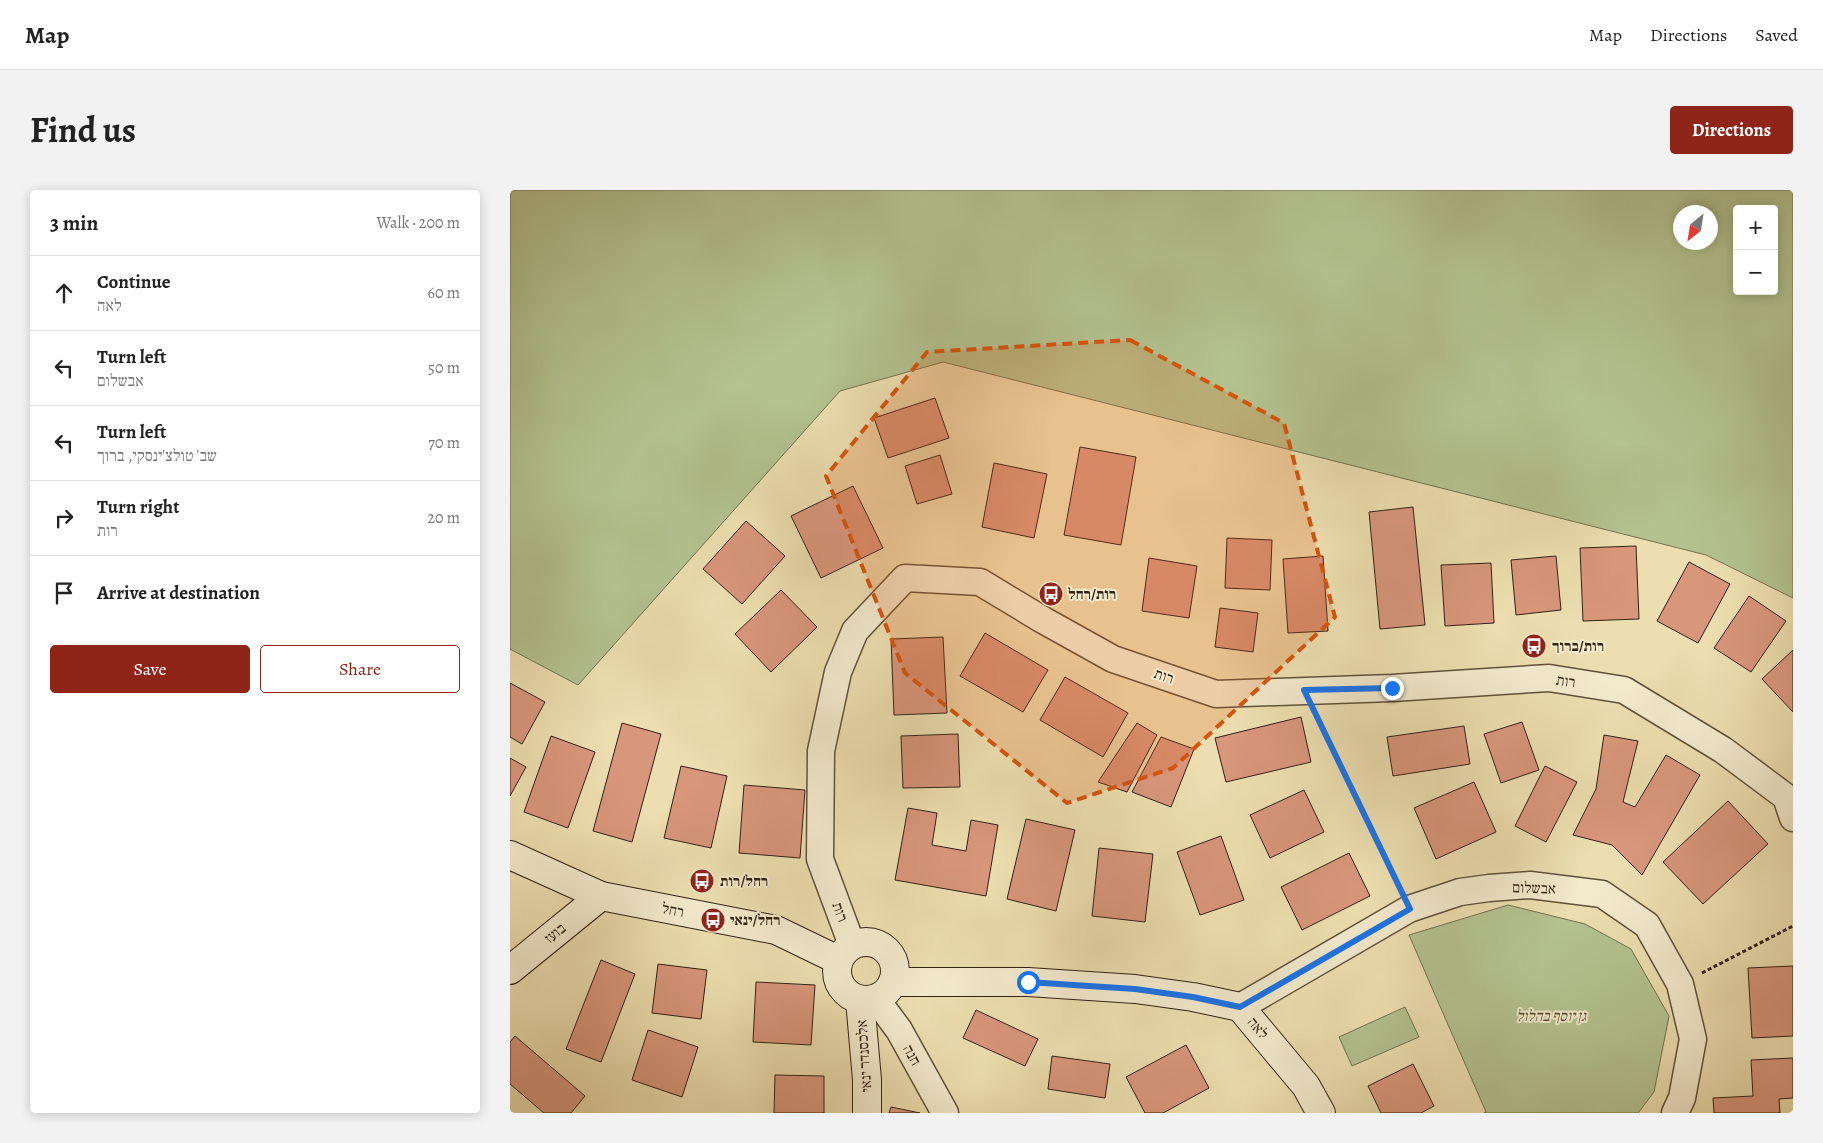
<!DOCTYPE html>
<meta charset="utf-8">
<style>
body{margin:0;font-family:Alegreya,"Frank Ruhl Libre",serif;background:#f2f2f2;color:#222}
.controls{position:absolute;right:15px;top:15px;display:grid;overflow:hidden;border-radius:5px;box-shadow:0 2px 12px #0003}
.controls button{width:45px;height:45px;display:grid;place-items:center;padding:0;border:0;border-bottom:1px solid #e0e0e0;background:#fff;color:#222;font:25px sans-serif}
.compass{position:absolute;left:1163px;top:15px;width:45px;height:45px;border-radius:50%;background:#fff;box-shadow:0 2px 12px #0003;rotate:210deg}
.stop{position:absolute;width:15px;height:15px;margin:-11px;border:4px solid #1a73e8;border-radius:50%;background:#fff}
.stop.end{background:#1a73e8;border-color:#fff;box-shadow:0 1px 5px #0008}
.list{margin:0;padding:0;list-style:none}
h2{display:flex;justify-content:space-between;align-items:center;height:65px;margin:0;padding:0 20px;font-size:21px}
h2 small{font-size:16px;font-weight:400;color:#767676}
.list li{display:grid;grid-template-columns:32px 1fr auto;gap:15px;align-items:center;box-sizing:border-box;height:75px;padding:0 20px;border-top:1px solid #e0e0e0}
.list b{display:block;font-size:19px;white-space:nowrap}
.list p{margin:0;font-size:16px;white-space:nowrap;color:#767676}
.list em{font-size:16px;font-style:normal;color:#767676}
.actions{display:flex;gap:10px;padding:15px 20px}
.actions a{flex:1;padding:11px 0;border:1px solid #8f2418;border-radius:5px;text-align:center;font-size:18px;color:#8f2418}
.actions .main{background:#8f2418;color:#fff}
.icon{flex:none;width:28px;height:28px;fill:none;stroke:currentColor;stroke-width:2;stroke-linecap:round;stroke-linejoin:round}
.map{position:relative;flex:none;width:1283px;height:923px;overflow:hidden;border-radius:5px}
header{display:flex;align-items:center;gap:30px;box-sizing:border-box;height:70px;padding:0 25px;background:#fff;border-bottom:1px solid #e0e0e0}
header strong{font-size:24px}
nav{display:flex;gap:28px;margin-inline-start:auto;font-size:18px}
.intro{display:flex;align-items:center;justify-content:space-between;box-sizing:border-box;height:120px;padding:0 30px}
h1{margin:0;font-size:35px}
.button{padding:12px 22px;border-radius:5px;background:#8f2418;color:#fff;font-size:18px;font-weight:700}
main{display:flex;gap:30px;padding:0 30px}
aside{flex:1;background:#fff;border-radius:5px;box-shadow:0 2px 12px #0003}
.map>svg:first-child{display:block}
.green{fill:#b3c28f;stroke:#727250;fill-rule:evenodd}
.building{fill:#d8967b;stroke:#312212}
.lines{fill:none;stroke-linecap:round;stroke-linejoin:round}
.street-casing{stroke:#60513a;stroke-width:29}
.secondary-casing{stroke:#312212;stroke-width:30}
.path{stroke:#312212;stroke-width:3;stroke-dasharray:4 2.5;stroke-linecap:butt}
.street{stroke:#f3eacc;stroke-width:26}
.secondary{stroke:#f3eacc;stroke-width:28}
.route{stroke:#1a73e8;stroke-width:6}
.marked{fill:#d6540d;fill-opacity:0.2;stroke:#d6540d;stroke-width:4;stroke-dasharray:10 6;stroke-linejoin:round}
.labels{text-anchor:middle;stroke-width:4;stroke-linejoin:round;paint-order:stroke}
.poi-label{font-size:15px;font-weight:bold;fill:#312212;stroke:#f3eacc;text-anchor:start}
.street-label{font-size:15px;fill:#312212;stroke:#f3eacc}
.park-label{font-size:15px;font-style:italic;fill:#585238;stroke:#f3eacc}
</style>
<header>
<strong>Map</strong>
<nav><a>Map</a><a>Directions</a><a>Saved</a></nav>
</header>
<div class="intro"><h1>Find us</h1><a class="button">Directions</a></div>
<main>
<aside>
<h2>3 min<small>Walk · 200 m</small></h2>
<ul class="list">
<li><svg class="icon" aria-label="ahead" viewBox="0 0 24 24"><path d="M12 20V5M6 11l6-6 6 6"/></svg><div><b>Continue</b><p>לאה</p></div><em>60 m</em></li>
<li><svg class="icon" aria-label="left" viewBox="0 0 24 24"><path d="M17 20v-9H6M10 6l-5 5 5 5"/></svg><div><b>Turn left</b><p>אבשלום</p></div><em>50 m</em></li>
<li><svg class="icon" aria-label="left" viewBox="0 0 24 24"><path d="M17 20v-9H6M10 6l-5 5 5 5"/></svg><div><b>Turn left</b><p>שב' טולצ'ינסקי, ברוך</p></div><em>70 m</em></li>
<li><svg class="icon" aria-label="right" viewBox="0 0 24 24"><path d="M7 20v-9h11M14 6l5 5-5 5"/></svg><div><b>Turn right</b><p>רות</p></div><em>20 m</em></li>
<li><svg class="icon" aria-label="arrive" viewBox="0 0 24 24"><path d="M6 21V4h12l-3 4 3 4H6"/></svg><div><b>Arrive at destination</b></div></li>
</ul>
<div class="actions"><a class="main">Save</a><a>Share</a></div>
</aside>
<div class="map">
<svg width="1283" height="923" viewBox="0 0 1283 923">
<rect width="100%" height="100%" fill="#ecdeb0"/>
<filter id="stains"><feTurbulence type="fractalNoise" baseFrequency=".004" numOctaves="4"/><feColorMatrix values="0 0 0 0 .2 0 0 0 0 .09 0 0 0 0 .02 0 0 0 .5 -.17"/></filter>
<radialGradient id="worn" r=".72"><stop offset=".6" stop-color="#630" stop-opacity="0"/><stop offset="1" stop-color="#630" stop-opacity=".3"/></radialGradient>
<!-- green -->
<g class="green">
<path d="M0,0H1283V408L1196,365L433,172L330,201L68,495L0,459ZM1227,19H1264V101H1227ZM1170,22H1200V52H1170Z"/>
<polygon points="998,715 1075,734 1121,759 1159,826 1144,902 1128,923 974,923 976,922 899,745"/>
<polygon points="895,817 909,847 842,876 829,847"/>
</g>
<!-- building -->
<g class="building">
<polygon points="425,208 439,248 378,268 364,228"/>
<polygon points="570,257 626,267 611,355 554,345"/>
<polygon points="430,265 442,304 407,314 395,276"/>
<polygon points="484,273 537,284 524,348 472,337"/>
<polygon points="343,296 373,358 311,388 281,326"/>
<polygon points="903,317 915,435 870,439 859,322"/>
<polygon points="236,331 275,366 232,414 193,379"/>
<polygon points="717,348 762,350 760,400 715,398"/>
<polygon points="1126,356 1129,429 1073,431 1070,358"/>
<polygon points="813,366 818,441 778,443 773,369"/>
<polygon points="1046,366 1051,420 1006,425 1001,370"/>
<polygon points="639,368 687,376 679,428 632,421"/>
<polygon points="1179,372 1220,394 1188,453 1147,431"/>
<polygon points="981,373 984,433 935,436 931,375"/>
<polygon points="271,400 307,437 261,482 225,444"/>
<polygon points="1239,406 1276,431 1241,482 1204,458"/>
<polygon points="710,418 748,423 743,462 705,457"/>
<polygon points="475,443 538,480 513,522 450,486"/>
<polygon points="433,447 437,523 384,525 381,449"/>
<polygon points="1283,460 1283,522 1252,489"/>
<polygon points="555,487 618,523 593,567 530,530"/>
<polygon points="0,493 35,512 12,554 0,547"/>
<polygon points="791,527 801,572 716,592 705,548"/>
<polygon points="1012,532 1029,580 991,593 974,544"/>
<polygon points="112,533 151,544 122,652 83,641"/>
<polygon points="627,533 647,545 617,602 588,592"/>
<polygon points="954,536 960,574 883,586 877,547"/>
<polygon points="448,544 450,597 393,598 391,546"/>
<polygon points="1094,545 1128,551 1113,612 1125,617 1156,565 1190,585 1132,685 1102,655 1063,645 1086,599"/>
<polygon points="41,546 85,562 58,638 14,622"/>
<polygon points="651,547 684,559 661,617 622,602"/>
<polygon points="0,568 16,577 0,606"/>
<polygon points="171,576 217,586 201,658 154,648"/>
<polygon points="1035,576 1067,592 1036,652 1005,636"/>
<polygon points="964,592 986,642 926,669 904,618"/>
<polygon points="234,595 295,600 290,668 229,663"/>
<polygon points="794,600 814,642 760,668 740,625"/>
<polygon points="1218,611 1258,654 1193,714 1153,672"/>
<polygon points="398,618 427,623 422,655 456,661 461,630 488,635 476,706 385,690"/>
<polygon points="516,629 565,640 546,721 497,709"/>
<polygon points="711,646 734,710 690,725 667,662"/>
<polygon points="589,658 643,664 635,732 582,726"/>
<polygon points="839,663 860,706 792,740 771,697"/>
<polygon points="91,770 125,784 91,872 56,859"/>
<polygon points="148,774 197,780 191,829 142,823"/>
<polygon points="1283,776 1283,846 1242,848 1238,778"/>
<polygon points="246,792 305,795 301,855 243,852"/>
<polygon points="466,820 528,849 515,876 453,848"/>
<polygon points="138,840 188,857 172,907 122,890"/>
<polygon points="5,846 75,906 61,923 34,923 0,894 0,852"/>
<polygon points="676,855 699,898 653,923 635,923 616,887"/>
<polygon points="542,866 600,874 595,908 538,899"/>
<polygon points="1283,868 1283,908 1269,909 1270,923 1204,923 1203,908 1243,906 1241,870"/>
<polygon points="903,874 924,916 911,923 871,923 858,896"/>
<polygon points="265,885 314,886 314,923 264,923"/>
<polygon points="381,917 410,923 379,923"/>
</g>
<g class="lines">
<defs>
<g id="street">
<polyline points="342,755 310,669 311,561 328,482 345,441 395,388 470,392 533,430 603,469 706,504 882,498 1039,488 1114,500 1213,560 1276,607 1283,628"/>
<polyline points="366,809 389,840 435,923"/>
<polyline points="730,817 899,719 950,702 979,698 1020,695 1092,704 1137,735 1170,794 1183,849 1172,908 1165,923"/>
</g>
<g id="secondary">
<polyline points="0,665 91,706 266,740 328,770"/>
<circle cx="356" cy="781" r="29"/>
<polyline points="0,780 91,706"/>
<polyline points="383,792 518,792 625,799 683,807 730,817 796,896 811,923"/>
<polyline points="350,810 357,890 357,923"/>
</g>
</defs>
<!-- street casing -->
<use href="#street" class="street-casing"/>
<!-- secondary casing -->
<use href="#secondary" class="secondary-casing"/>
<!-- path -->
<g class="path">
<polyline points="807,526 889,698"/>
<polyline points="1192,783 1283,736"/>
</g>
<!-- street -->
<use href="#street" class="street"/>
<!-- secondary -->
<use href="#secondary" class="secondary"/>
</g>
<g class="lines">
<!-- route -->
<polyline class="route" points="518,792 625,799 683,807 730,817 900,719 794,500 882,498"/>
</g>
<!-- marked area -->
<path class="marked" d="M620,150L774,233L825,427L663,578L557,613L395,483L316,286L417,162Z"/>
<!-- icons -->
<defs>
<symbol id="bus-disc" viewBox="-11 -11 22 22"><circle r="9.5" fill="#8f2418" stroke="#f3eacc"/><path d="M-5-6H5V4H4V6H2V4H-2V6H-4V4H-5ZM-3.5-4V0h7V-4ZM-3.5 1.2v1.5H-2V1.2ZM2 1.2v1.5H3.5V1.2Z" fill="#fff"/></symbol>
</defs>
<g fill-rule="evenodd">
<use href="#bus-disc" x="527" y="390" width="28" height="28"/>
<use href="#bus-disc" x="1010" y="442" width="28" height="28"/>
<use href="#bus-disc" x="178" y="677" width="28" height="28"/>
<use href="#bus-disc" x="189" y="716" width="28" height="28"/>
</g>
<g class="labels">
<!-- poi labels -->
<g class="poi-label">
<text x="558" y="409">רות/רחל</text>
<text x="1042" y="461">רות/ברוך</text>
<text x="210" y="696">רחל/רות</text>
<text x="220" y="735">רחל/ינאי</text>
</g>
<!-- street labels -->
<g class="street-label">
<text transform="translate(654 486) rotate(19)" y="5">רות</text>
<text transform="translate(1056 491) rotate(9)" y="5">רות</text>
<text transform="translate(1024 698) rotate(2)" y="5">אבשלום</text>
<text transform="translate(163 720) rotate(11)" y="5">רחל</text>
<text transform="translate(330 722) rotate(70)" y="5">רות</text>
<text transform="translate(45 743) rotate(-39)" y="5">בועז</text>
<text transform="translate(748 838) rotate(50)" y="5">לאה</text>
<text transform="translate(402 865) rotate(61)" y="5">חנה</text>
<text transform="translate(354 866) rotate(-94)" y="5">אלכסנדר ינאי</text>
</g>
<!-- park labels -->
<g class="park-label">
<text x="1041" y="831">גן יוסף בהלול</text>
</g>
</g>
<rect width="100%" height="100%" filter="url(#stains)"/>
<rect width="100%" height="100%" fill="url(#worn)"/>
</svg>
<div class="controls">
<button>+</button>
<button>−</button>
</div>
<svg class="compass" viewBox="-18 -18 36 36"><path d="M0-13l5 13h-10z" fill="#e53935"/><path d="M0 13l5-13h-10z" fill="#767676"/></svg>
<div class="stop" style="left:518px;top:792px"></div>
<div class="stop end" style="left:882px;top:498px"></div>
</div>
</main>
